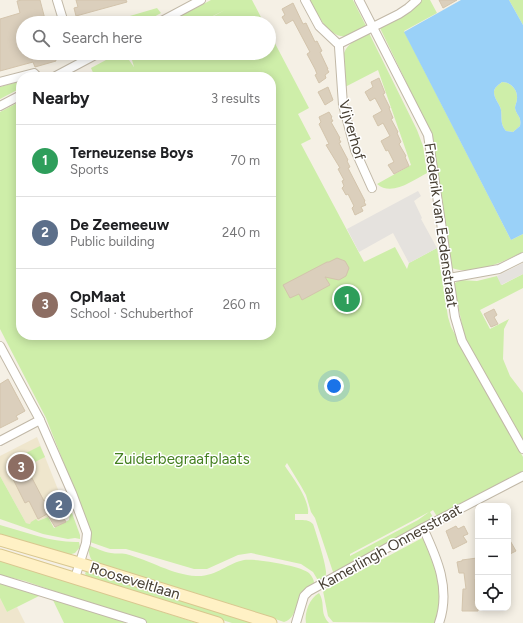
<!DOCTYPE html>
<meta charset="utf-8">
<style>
body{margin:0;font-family:Figtree,sans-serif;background:#f2f2f2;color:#202124}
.controls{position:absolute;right:12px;bottom:12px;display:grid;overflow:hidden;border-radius:8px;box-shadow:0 2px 10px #0003}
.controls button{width:36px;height:36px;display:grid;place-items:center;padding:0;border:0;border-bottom:1px solid #e0e0e0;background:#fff;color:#202124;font:20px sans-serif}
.you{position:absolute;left:334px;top:386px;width:14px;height:14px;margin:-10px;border:3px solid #fff;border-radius:50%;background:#1a73e8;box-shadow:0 0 0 6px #1a73e833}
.badge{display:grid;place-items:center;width:26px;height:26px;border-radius:50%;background:#d93025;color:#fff;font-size:13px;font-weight:700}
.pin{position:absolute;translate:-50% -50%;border:2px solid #fff;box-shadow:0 1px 4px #0006}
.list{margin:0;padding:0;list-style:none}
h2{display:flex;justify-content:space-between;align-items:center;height:52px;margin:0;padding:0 16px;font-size:17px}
h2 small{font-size:13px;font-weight:400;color:#757577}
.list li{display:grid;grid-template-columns:26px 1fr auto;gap:12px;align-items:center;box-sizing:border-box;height:72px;padding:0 16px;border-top:1px solid #e0e0e0}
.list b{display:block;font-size:15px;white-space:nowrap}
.list p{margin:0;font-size:13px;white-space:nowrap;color:#757577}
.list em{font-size:13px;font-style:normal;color:#757577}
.icon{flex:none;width:22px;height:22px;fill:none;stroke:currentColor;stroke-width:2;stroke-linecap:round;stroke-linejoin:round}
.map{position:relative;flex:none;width:523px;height:623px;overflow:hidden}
.search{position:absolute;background:#fff;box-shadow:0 2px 10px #0003;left:16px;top:16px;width:260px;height:44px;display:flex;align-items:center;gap:10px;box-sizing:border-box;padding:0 14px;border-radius:22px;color:#757577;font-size:15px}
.panel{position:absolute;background:#fff;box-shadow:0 2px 10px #0003;left:16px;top:72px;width:260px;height:268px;border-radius:16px}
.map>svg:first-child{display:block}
.education{fill:#efe6cd}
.green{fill:#ceeea9;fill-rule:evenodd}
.parking{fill:#e5e2de}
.water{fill:#9ad1f8;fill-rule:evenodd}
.building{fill:#dbcfbc;stroke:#d3c4ac}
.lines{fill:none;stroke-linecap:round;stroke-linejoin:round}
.street-casing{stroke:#c1b8a7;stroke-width:10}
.secondary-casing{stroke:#d9c78f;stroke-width:13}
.street{stroke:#fff;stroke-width:8}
.secondary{stroke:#fff1c5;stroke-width:11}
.labels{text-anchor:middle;stroke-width:3;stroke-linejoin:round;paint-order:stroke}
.street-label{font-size:15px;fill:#484034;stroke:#fff}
.park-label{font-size:15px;fill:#448020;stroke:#fff}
</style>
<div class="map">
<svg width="523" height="623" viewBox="0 0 523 623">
<rect width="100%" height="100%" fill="#f5f0e5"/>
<!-- education -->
<g class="education">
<polygon points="37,437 59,492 47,498 54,511 48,517 30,524 26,523 0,476 0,456"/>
<polygon points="0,598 7,612 17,607 25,623 0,623"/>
</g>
<!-- green -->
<g class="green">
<polygon points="211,0 252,0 264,23 201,23 225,10 199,23 167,23"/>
<path d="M309,0H353L366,26C360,29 353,35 346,36C329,39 316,12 309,0Z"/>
<path d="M421,0H430L437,13L404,31L511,240L523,234V252C505,261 473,276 452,268L433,140L426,123L380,28C394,21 411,14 421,0Z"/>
<polygon points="509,0 523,0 523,25"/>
<polygon points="157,8 161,13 143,23 106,23"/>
<path d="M269,32L309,108L298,114L311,139L301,144L364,262L395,247L407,269L409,263L437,248L448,317L451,327L523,457V472L438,518L433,510L430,512L434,519L336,573L333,572L315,518L311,512L306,495L301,486L287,463L285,466C293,478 310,500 308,514H295V520C302,520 309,519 313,524C315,529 327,567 326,573C326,578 323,579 319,582L313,572L301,564L251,553L238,555L207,569H194L126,549H110L90,542L91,532L46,418L0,329V112L21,101V335H271V77H95L91,68L119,53H126L129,60L134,67L130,53H269ZM429,512L418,520L350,556V554Z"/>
<path d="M369,33L417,130L423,146L427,173C413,180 392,197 377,184L411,165L378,70L345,87L344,53C348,42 360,38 369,33Z"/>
<polygon points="21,81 21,88 0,99 0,87"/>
<path d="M502,82C510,82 518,89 517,99C517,102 515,105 515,108C516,115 522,116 520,126L513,132L506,131C500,124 502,118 501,110C500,104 494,99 494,92C494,88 498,85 502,82Z"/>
<polygon points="523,274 523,288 480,310 490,329 509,319 504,329 503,359 510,376 523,393 523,441 465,339 454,286 455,283 460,280 477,281 497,276 502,285"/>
<polygon points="40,446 45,457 27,466 22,455"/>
<polygon points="0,476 26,523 30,524 31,522 36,519 38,521 48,517 54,528 69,520 70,514 72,513 80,535 80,539 75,538 68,539 43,534 0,519"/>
<path d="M0,525C26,532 52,543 79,542L80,547L75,553L68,555L0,536Z"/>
<path d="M424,537C428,547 433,557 436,567C440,582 445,610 434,623L333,622L328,616L323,591Z"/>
<path d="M88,545C96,548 103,552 111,553C116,554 121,553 126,554C149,560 173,575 196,576C216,577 228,563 244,560C255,558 302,566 309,573C312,576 314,580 314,583C293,593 300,618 284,622L240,607L95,564C89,558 89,553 88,545Z"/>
<polygon points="0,560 197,623 146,623 25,581 0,575"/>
<polygon points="87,571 256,623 232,623 87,578 85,573"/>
<polygon points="0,581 45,593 7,612 0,598"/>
<path d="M319,593C326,604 319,612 329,623H306C304,612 310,598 319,593Z"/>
<polygon points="51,596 126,623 64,623"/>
</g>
<!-- parking -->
<g class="parking">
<polygon points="418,191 421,196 414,201 422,218 421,219 437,248 409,263 393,233 359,252 347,229"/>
<polygon points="523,263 523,274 501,285 497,276"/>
</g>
<!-- water -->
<path class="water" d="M461,0H509L523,25V234L511,240L404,32ZM502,82C510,82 518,89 517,99C517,102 515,105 515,108C516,115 522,116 520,126L513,132L506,131C500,124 502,118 501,110C500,104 494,99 494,92C494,88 498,85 502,82Z"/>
<!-- building -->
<g class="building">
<polygon points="22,0 40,0 46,23 23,23 23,53 26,53 27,57 40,53 54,53 56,61 35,67 33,62 0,71 0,19 20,13 17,1"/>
<polygon points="76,0 126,0 127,2 76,16 74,8 78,7"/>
<polygon points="439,0 457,0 443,8"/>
<polygon points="293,3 303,24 306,23 315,42 317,41 322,51 320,52 328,69 327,69 329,72 325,75 326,78 319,83 315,75 317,74 315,69 307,54 310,52 293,20 286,24 282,17 285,15 282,9"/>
<polygon points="379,78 385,93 383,94 390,108 389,108 393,118 391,119 398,132 397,133 401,142 399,144 406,156 405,157 409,166 394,174 388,165 394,162 388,150 386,151 381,141 390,136 383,123 378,126 373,116 382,111 375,98 370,101 365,92 373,87 371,82"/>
<polygon points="328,87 333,100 325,105 318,92"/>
<polygon points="329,112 332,117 331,118 333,121 331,122 340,138 339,139 341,142 339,143 348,160 347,161 350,167 348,168 365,201 364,202 366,205 361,207 363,211 355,215 352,208 354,206 348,194 346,195 342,188 344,186 342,181 344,180 338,169 340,168 326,145 329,144 319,124 321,122 319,117"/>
<polygon points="337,258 345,261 349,268 346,276 339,280 325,277 330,285 302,300 299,294 290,298 283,285 327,262 329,262"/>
<polygon points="494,309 497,315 494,317 498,324 491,327 484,314"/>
<polygon points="8,379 25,411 16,416 18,419 0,428 0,384"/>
<polygon points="22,459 44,501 59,493 68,509 61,513 66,522 55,527 47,514 38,519 29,501 25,503 11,475 17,472 12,464"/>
<polygon points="456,526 458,529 464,526 468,534 463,536 467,542 453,549 446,531"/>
<polygon points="508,537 516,551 508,555"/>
<polygon points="477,558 478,579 475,579 475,601 478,601 478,611 462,611 463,589 466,589 464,573 459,573 457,562 462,561 462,560"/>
</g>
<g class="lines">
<defs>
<g id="street">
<polyline points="57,0 64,23"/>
<polyline points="305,0 319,26 337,43"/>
<polyline points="359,0 428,135 455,317 462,341 523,449"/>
<polyline points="158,23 201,0"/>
<polyline points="341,43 399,14 408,8 417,0"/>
<polyline points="339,47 343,105 355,150 372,188"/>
<polyline points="54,77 99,53"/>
<polyline points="0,82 34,73 38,77"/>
<polyline points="0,106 21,95"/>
<polyline points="449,278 499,269 523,257"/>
<polyline points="0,346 40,420 72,493 87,533 86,543 75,578"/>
<polyline points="0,441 40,420"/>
<path d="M423,528C437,558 451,589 439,623"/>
<polyline points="0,579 142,623"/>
<polyline points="296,623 304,596 309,591 423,528 523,476"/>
</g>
<g id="secondary">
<polyline points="0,540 79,563 271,623"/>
<polyline points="0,555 218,623"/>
</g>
</defs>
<!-- street casing -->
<use href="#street" class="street-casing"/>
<!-- secondary casing -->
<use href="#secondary" class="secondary-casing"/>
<!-- street -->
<use href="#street" class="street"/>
<!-- secondary -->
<use href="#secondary" class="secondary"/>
</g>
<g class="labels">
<!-- street labels -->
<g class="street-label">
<text transform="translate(352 130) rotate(74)" y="5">Vijverhof</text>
<text transform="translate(441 225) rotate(82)" y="5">Frederik van Eedenstraat</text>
<text transform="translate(390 547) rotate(-29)" y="5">Kamerlingh Onnesstraat</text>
<text transform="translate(135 581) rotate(17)" y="5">Rooseveltlaan</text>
</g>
<!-- park labels -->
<g class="park-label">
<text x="182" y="464">Zuiderbegraafplaats</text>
</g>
</g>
</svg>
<div class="controls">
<button>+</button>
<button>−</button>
<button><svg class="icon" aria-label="locate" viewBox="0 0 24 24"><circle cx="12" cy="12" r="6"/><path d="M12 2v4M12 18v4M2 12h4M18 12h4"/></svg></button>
</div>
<div class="you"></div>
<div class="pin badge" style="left:347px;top:299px;background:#2e9e5b">1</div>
<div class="pin badge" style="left:59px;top:505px;background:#5c6f8a">2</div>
<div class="pin badge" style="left:21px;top:467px;background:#8d6e63">3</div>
<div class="search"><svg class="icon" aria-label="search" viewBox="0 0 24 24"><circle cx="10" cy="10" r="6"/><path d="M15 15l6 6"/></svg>Search here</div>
<section class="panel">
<h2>Nearby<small>3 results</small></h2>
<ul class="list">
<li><span class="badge" style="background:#2e9e5b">1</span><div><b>Terneuzense Boys</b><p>Sports</p></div><em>70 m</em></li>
<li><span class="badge" style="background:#5c6f8a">2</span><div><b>De Zeemeeuw</b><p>Public building</p></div><em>240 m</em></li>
<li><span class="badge" style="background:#8d6e63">3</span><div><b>OpMaat</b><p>School · Schuberthof</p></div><em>260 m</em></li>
</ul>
</section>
</div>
